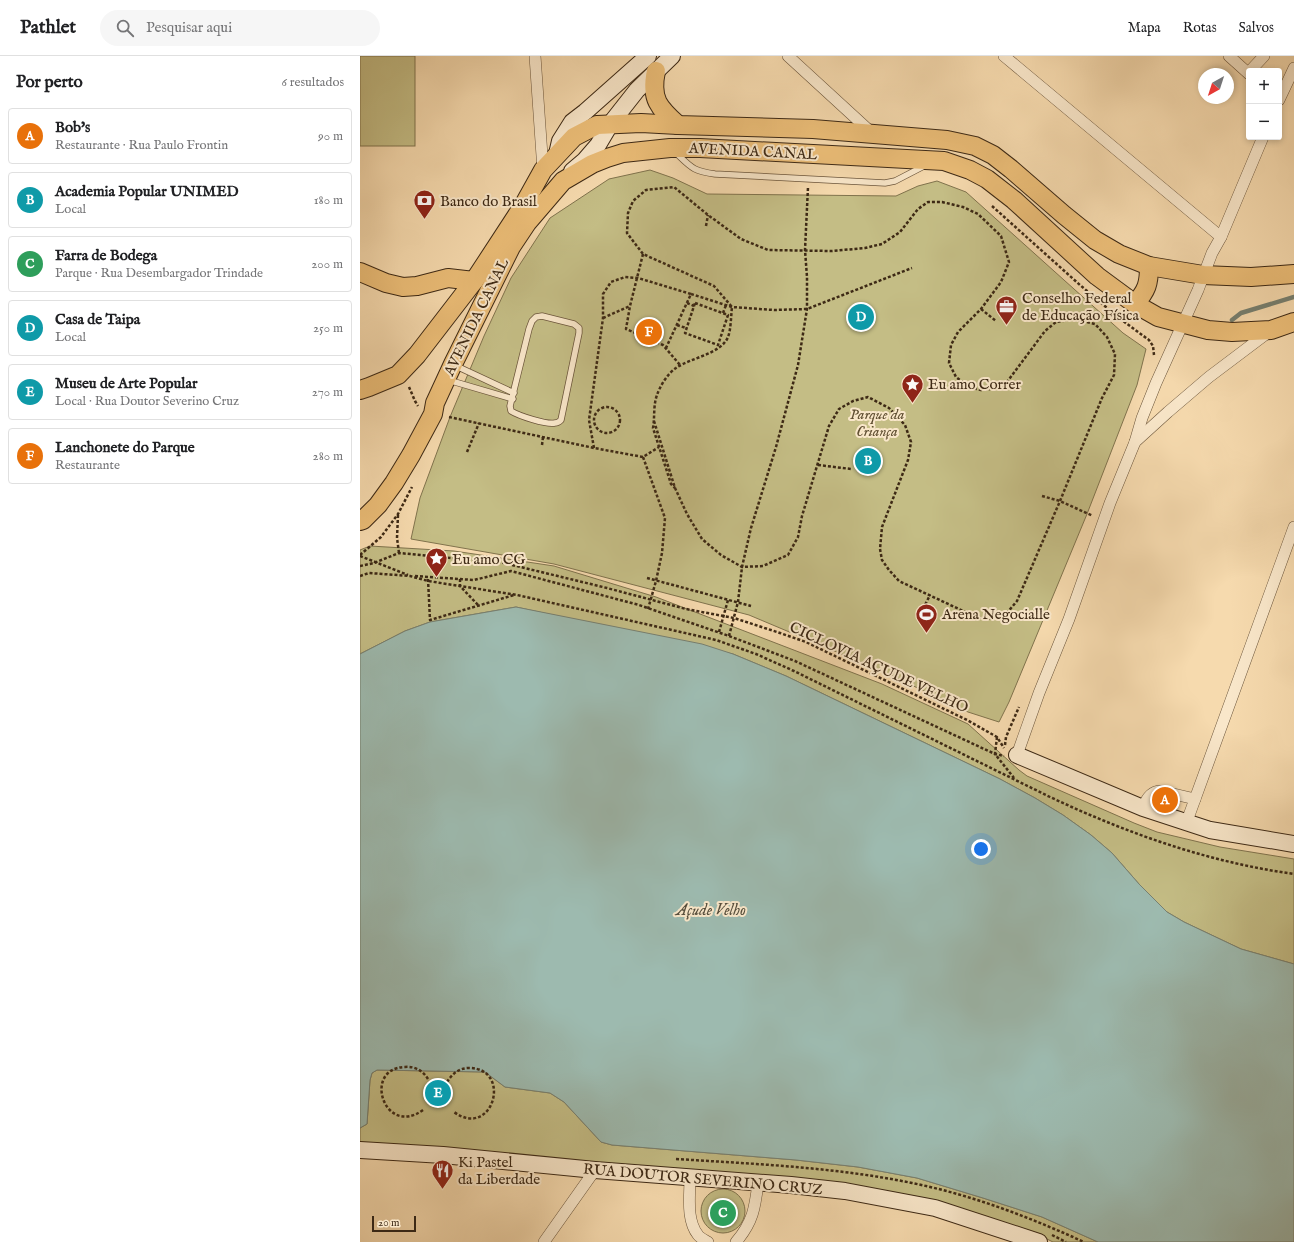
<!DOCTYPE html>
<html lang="pt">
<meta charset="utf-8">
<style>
body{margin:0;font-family:"IM FELL English",serif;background:#f6f6f6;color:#202124}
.controls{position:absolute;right:12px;top:12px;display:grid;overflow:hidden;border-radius:4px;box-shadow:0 2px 6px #0003}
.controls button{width:36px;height:36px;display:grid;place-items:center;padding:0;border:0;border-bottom:1px solid #e0e0e0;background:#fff;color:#202124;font:20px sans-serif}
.compass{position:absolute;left:838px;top:12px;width:36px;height:36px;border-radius:50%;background:#fff;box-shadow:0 2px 6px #0003;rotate:219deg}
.scale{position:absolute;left:12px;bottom:10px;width:44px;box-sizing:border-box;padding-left:4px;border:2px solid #3d2915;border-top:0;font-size:11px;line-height:14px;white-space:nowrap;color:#3d2915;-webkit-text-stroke:3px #f9e7ca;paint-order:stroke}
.you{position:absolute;left:621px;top:793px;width:14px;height:14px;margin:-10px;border:3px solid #fff;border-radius:50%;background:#1a73e8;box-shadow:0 0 0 6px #1a73e833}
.badge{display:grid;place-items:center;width:26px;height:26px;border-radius:50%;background:#d93025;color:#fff;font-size:13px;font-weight:700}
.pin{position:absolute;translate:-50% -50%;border:2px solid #fff;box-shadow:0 1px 4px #0006}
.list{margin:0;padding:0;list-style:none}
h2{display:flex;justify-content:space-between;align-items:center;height:52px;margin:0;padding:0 16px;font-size:17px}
h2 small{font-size:13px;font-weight:400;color:#757577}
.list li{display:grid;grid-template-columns:26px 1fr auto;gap:12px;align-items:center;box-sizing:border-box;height:56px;margin:0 8px 8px;padding:0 8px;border:1px solid #e0e0e0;border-radius:4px}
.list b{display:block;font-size:15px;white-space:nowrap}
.list p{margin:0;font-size:13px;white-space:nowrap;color:#757577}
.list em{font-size:13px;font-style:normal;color:#757577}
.icon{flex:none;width:22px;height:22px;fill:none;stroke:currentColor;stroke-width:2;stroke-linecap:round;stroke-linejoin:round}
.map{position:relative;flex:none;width:934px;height:1186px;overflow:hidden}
header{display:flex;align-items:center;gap:24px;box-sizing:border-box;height:56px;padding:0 20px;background:#fff;border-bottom:1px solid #e0e0e0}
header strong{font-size:19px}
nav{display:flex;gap:22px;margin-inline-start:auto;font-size:14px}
.search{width:280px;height:36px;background:#f6f6f6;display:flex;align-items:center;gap:10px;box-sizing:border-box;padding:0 14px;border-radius:22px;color:#757577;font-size:15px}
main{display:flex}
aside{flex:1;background:#fff}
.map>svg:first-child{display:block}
.green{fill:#c4bd85;stroke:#80734d}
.water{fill:#9dbaaf;stroke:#778071}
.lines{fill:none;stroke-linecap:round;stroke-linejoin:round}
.stream{stroke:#778071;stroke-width:4.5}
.lane-casing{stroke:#6b553b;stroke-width:7}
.street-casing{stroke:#6b553b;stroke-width:12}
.secondary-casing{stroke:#3d2915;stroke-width:18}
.primary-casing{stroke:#3d2915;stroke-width:20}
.path{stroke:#3d2915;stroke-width:2.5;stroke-dasharray:3 2;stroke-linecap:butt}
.lane{stroke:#f9e7ca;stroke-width:5.5}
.street{stroke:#f9e7ca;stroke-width:11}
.secondary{stroke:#f9e7ca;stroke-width:16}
.primary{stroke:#ebbd77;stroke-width:18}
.labels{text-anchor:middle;stroke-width:4;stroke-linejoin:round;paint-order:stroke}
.street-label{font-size:15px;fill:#3d2915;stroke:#f9e7ca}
.poi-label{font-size:15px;fill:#3d2915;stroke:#f9e7ca;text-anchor:start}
.park-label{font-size:15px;font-style:italic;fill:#5f4e31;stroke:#f9e7ca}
.water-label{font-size:16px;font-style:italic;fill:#554d3c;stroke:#f9e7ca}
</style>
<header>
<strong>Pathlet</strong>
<div class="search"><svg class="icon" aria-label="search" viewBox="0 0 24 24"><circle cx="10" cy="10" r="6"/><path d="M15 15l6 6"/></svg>Pesquisar aqui</div>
<nav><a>Mapa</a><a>Rotas</a><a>Salvos</a></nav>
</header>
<main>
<aside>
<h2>Por perto<small>6 resultados</small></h2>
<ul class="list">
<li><span class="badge" style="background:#e8710a">A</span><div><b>Bob's</b><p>Restaurante · Rua Paulo Frontin</p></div><em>90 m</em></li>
<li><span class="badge" style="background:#0f9aa8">B</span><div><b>Academia Popular UNIMED</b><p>Local</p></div><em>180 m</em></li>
<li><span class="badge" style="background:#2e9e5b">C</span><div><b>Farra de Bodega</b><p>Parque · Rua Desembargador Trindade</p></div><em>200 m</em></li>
<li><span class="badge" style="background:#0f9aa8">D</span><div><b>Casa de Taipa</b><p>Local</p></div><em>250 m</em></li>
<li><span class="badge" style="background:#0f9aa8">E</span><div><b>Museu de Arte Popular</b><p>Local · Rua Doutor Severino Cruz</p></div><em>270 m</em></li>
<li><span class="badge" style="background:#e8710a">F</span><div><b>Lanchonete do Parque</b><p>Restaurante</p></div><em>280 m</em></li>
</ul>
</aside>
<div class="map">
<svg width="934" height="1186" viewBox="0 0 934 1186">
<rect width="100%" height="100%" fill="#f6daae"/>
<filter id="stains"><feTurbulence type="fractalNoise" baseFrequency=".005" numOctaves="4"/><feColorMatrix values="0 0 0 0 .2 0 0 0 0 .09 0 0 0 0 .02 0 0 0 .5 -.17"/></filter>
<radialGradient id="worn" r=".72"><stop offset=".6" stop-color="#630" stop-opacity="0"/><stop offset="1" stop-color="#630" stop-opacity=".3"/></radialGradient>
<!-- green -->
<g class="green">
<rect x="0" y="0" width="55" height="90"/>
<polygon points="290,114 313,122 347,138 536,140 558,130 577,125 606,136 763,277 786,293 777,329 727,458 649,646 639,666 608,656 522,615 389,559 194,508 51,483 60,442 90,361 124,280 151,222 190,162 249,123"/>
<polygon points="10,490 94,495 194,510 296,541 522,628 608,668 659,714 667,720 774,767 797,776 860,791 934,803 934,908 881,893 824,866 807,856 779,828 752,797 731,779 703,759 675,742 640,723 426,620 373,598 156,551 70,566 45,575 0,598 0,494"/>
<polygon points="17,1014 125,1016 145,1031 190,1037 204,1046 241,1086 252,1089 436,1104 498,1111 557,1122 623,1142 682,1161 738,1186 693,1186 683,1181 559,1146 0,1090 0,1072 7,1068 10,1024 12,1017"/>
<circle cx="363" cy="1155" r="22"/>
</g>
<!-- water -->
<polygon class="water" points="156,551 342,588 373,598 426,620 640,723 675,742 703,759 731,779 752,797 779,828 807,856 824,866 881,893 934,908 934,1186 738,1186 682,1161 623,1142 557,1122 498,1111 436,1104 252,1089 241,1086 204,1046 190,1037 145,1031 125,1016 17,1014 12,1017 10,1024 7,1068 0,1072 0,598 45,575 70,566"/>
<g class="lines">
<!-- stream -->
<polyline class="stream" points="872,264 881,257 934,241"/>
<defs>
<g id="lane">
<path d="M315,96C331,111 332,115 355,118L525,127L535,125L564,110"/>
<path d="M182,260L214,268L219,272V277L201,364C200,365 197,367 195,367C187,369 159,360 151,355L150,350L169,273L172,265L176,261Z"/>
<polyline points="94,309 154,337"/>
<polyline points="88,324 153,343"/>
</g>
<g id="street">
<polyline points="175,0 183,114"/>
<polyline points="428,0 513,78"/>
<polyline points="644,0 861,181"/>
<polyline points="869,0 889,18"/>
<polyline points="890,15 904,0"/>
<polyline points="919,44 934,12"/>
<polyline points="775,386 782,362 796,327 838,234 852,197 861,181 903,81"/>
<polyline points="657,699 679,637 709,563 750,447 775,386 808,356 849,321 910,275"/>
<path d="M783,752C786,743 791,735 801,735L835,743"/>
<polyline points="827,765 934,471"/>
<path d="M330,1122C330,1140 326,1164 338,1179C340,1182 345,1184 348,1186"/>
<polyline points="184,1186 235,1114"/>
<path d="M376,1186C393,1166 395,1152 398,1127"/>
</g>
<g id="secondary">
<polyline points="197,98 200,85 212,66 225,56 288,0"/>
<polyline points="212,115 225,104 238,89 251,67 277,34 312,0"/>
<polyline points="657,699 783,752 850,774 934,788"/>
<polyline points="0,1094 83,1099 235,1114 431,1129 485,1135 575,1152 679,1186"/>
</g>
<g id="primary">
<path d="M296,15C290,43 299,52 318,69"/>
<polyline points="0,216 26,227 43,231 57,230 88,222 114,225"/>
<path d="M775,248C787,234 789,228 789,210"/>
<polyline points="0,334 9,331 38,319 57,299 114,225 163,150 183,114 214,81 237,69 281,67 318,69 453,73 587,84 615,90 633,99 651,113 704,159 735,184 759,198 789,210 843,219 891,221 934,218"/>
<polyline points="0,465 3,464 18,449 34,427 51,399 73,358 75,347 93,308 151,191 167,167 203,125 232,108 247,102 263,97 310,92 340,92 584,105 610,114 627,123 654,144 737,220 775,248 798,261 848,274 872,276 911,274 934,266"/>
</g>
</defs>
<!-- lane casing -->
<use href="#lane" class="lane-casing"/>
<!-- street casing -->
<use href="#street" class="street-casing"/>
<!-- secondary casing -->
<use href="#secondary" class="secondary-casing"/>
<!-- primary casing -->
<use href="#primary" class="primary-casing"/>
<!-- path -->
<g class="path">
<polyline points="632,150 720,229 759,262 789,284 793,290 794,299"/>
<polyline points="346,170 348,159"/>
<polyline points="283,198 270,250 266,273 303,289 320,309"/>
<polyline points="331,238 372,251 414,254 447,253 552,212"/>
<polyline points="327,247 334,250"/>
<polygon points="335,247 368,259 358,289 325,277"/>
<polyline points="621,253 636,265"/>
<polyline points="363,257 366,249"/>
<polyline points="243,262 270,250"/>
<polyline points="317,269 326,272"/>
<polyline points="49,331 55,345 58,350"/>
<circle cx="247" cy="364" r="13"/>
<polyline points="89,361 234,392 283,401 299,391"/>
<path d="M294,365L315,432L327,458L342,483L361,499L382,511L403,510L428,499L438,481L442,460L469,370L479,353L493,345L508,341L529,352L545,369L551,386L548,404L522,471L520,493L522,504L529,514L539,525L616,561L632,563L646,558L657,545L700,445L742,342L754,319L755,298L747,281L735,268L714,263L696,266L685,275L644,330L630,333L621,334L609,331L596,321L589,307L591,289L598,276L621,253L641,226L649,206L641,180L618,158L603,151L582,146H568L558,153L540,176L522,188L505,192L472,195L408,194L381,183L348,159L314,131L286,134L273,145L268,157L267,177L283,198L354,230L372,251C371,259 371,274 368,281C361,298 330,302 316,312C308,317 300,330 297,339C293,350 295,361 293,372L311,428L315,432"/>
<polyline points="182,389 183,381"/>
<polyline points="234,392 229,364 243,262 243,238 251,226 265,221 278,222 331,238 306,292"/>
<polyline points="107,396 119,367"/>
<polyline points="283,401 305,462 302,497 296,525 288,553"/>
<polyline points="458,409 491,413"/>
<polyline points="682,440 700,445 733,460"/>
<polyline points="38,459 37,482 39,497"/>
<polyline points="0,499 21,481 38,458 52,431"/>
<polyline points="0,500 48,519"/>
<polyline points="0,510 14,507 39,497 144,507 247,532 326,553 374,562 420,577 446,586 607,664 637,681 644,692"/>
<path d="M0,520L9,517L50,520L68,525L157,539L356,584L396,598L434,615L690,741C769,778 848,806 934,818"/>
<polyline points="55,520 114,524 151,515 279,549 369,580 435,605 635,698 644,700"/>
<polyline points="287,522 391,550"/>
<polyline points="68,523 70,564 154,539"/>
<polyline points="100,523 100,530 118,549"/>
<polyline points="563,553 570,539"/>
<polyline points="359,576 368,544"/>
<polyline points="369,580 378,546 382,511 391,472 416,391 438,309 447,253 447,221 445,194 448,131"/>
<polyline points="637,681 635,698 654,722"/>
<polyline points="645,689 646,681 659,651"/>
<path d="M87,1026C92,1018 99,1012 109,1012C153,1012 133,1084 94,1056"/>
<path d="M63,1054C24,1082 2,1012 45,1011C55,1010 63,1015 68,1023"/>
<path d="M316,1103C395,1108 474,1111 552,1127C612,1139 669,1161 724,1186"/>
<polyline points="692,1179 706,1186"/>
</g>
<!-- lane -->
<use href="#lane" class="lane"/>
<!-- street -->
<use href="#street" class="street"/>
<!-- secondary -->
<use href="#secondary" class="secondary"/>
<!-- primary -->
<use href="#primary" class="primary"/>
</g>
<!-- icons -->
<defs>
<symbol id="bank-pin" viewBox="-11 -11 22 30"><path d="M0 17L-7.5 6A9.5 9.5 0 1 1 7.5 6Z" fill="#8f2418" stroke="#f9e7ca"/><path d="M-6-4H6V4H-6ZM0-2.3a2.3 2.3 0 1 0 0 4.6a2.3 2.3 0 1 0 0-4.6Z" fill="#fff"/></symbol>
<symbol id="office-pin" viewBox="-11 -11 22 30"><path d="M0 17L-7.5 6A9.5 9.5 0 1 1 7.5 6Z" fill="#8f2418" stroke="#f9e7ca"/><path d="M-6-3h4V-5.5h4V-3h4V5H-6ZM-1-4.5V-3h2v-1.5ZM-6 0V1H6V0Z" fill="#fff"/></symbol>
<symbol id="sight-pin" viewBox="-11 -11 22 30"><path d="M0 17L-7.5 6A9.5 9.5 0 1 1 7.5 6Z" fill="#8f2418" stroke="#f9e7ca"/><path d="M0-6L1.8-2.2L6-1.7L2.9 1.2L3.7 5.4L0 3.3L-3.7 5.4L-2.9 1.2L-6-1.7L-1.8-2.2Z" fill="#fff"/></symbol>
<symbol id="stadium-pin" viewBox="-11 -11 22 30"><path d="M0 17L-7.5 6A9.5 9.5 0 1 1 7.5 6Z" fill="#8f2418" stroke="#f9e7ca"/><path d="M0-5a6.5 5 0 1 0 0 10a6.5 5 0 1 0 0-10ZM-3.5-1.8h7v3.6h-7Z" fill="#fff"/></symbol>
<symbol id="restaurant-pin" viewBox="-11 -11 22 30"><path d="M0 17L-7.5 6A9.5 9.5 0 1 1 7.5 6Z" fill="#8f2418" stroke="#f9e7ca"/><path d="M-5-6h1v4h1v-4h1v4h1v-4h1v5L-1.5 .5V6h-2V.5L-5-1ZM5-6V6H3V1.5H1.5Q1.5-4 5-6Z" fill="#fff"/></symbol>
</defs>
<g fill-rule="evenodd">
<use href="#bank-pin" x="52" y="132" width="25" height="34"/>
<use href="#office-pin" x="634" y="238" width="25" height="34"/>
<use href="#sight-pin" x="540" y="316" width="25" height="34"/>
<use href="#sight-pin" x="64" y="490" width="25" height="34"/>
<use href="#stadium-pin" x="554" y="546" width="25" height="34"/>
<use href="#restaurant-pin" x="70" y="1102" width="25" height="34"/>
</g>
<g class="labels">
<!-- street labels -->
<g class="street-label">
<text transform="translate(393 95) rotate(3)" y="5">AVENIDA CANAL</text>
<text transform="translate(116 261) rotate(-64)" y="5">AVENIDA CANAL</text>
<text transform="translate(519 611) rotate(25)" y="5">CICLOVIA AÇUDE VELHO</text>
<text transform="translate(343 1123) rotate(5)" y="5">RUA DOUTOR SEVERINO CRUZ</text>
</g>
<!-- poi labels -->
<g class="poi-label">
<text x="80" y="150">Banco do Brasil</text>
<text x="662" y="247">Conselho Federal<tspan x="662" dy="17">de Educação Física</tspan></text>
<text x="568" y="333">Eu amo Correr</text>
<text x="92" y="508">Eu amo CG</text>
<text x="582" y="563">Arena Negocialle</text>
<text x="98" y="1111">Ki Pastel<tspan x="98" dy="17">da Liberdade</tspan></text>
</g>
<!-- park labels -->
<g class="park-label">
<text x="517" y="363">Parque da<tspan x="517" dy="17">Criança</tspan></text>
</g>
<!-- water labels -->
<g class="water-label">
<text x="351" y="859">Açude Velho</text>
</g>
</g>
<rect width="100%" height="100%" filter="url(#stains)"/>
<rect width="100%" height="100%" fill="url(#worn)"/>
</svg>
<div class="controls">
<button>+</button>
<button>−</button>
</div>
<svg class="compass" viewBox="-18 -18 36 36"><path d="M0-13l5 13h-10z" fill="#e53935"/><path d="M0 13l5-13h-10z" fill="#757577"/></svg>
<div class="scale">20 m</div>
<div class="you"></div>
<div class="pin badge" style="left:805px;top:744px;background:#e8710a">A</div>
<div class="pin badge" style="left:508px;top:405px;background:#0f9aa8">B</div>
<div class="pin badge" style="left:363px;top:1157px;background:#2e9e5b">C</div>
<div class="pin badge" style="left:501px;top:261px;background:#0f9aa8">D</div>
<div class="pin badge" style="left:78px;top:1037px;background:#0f9aa8">E</div>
<div class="pin badge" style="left:289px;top:276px;background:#e8710a">F</div>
</div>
</main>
